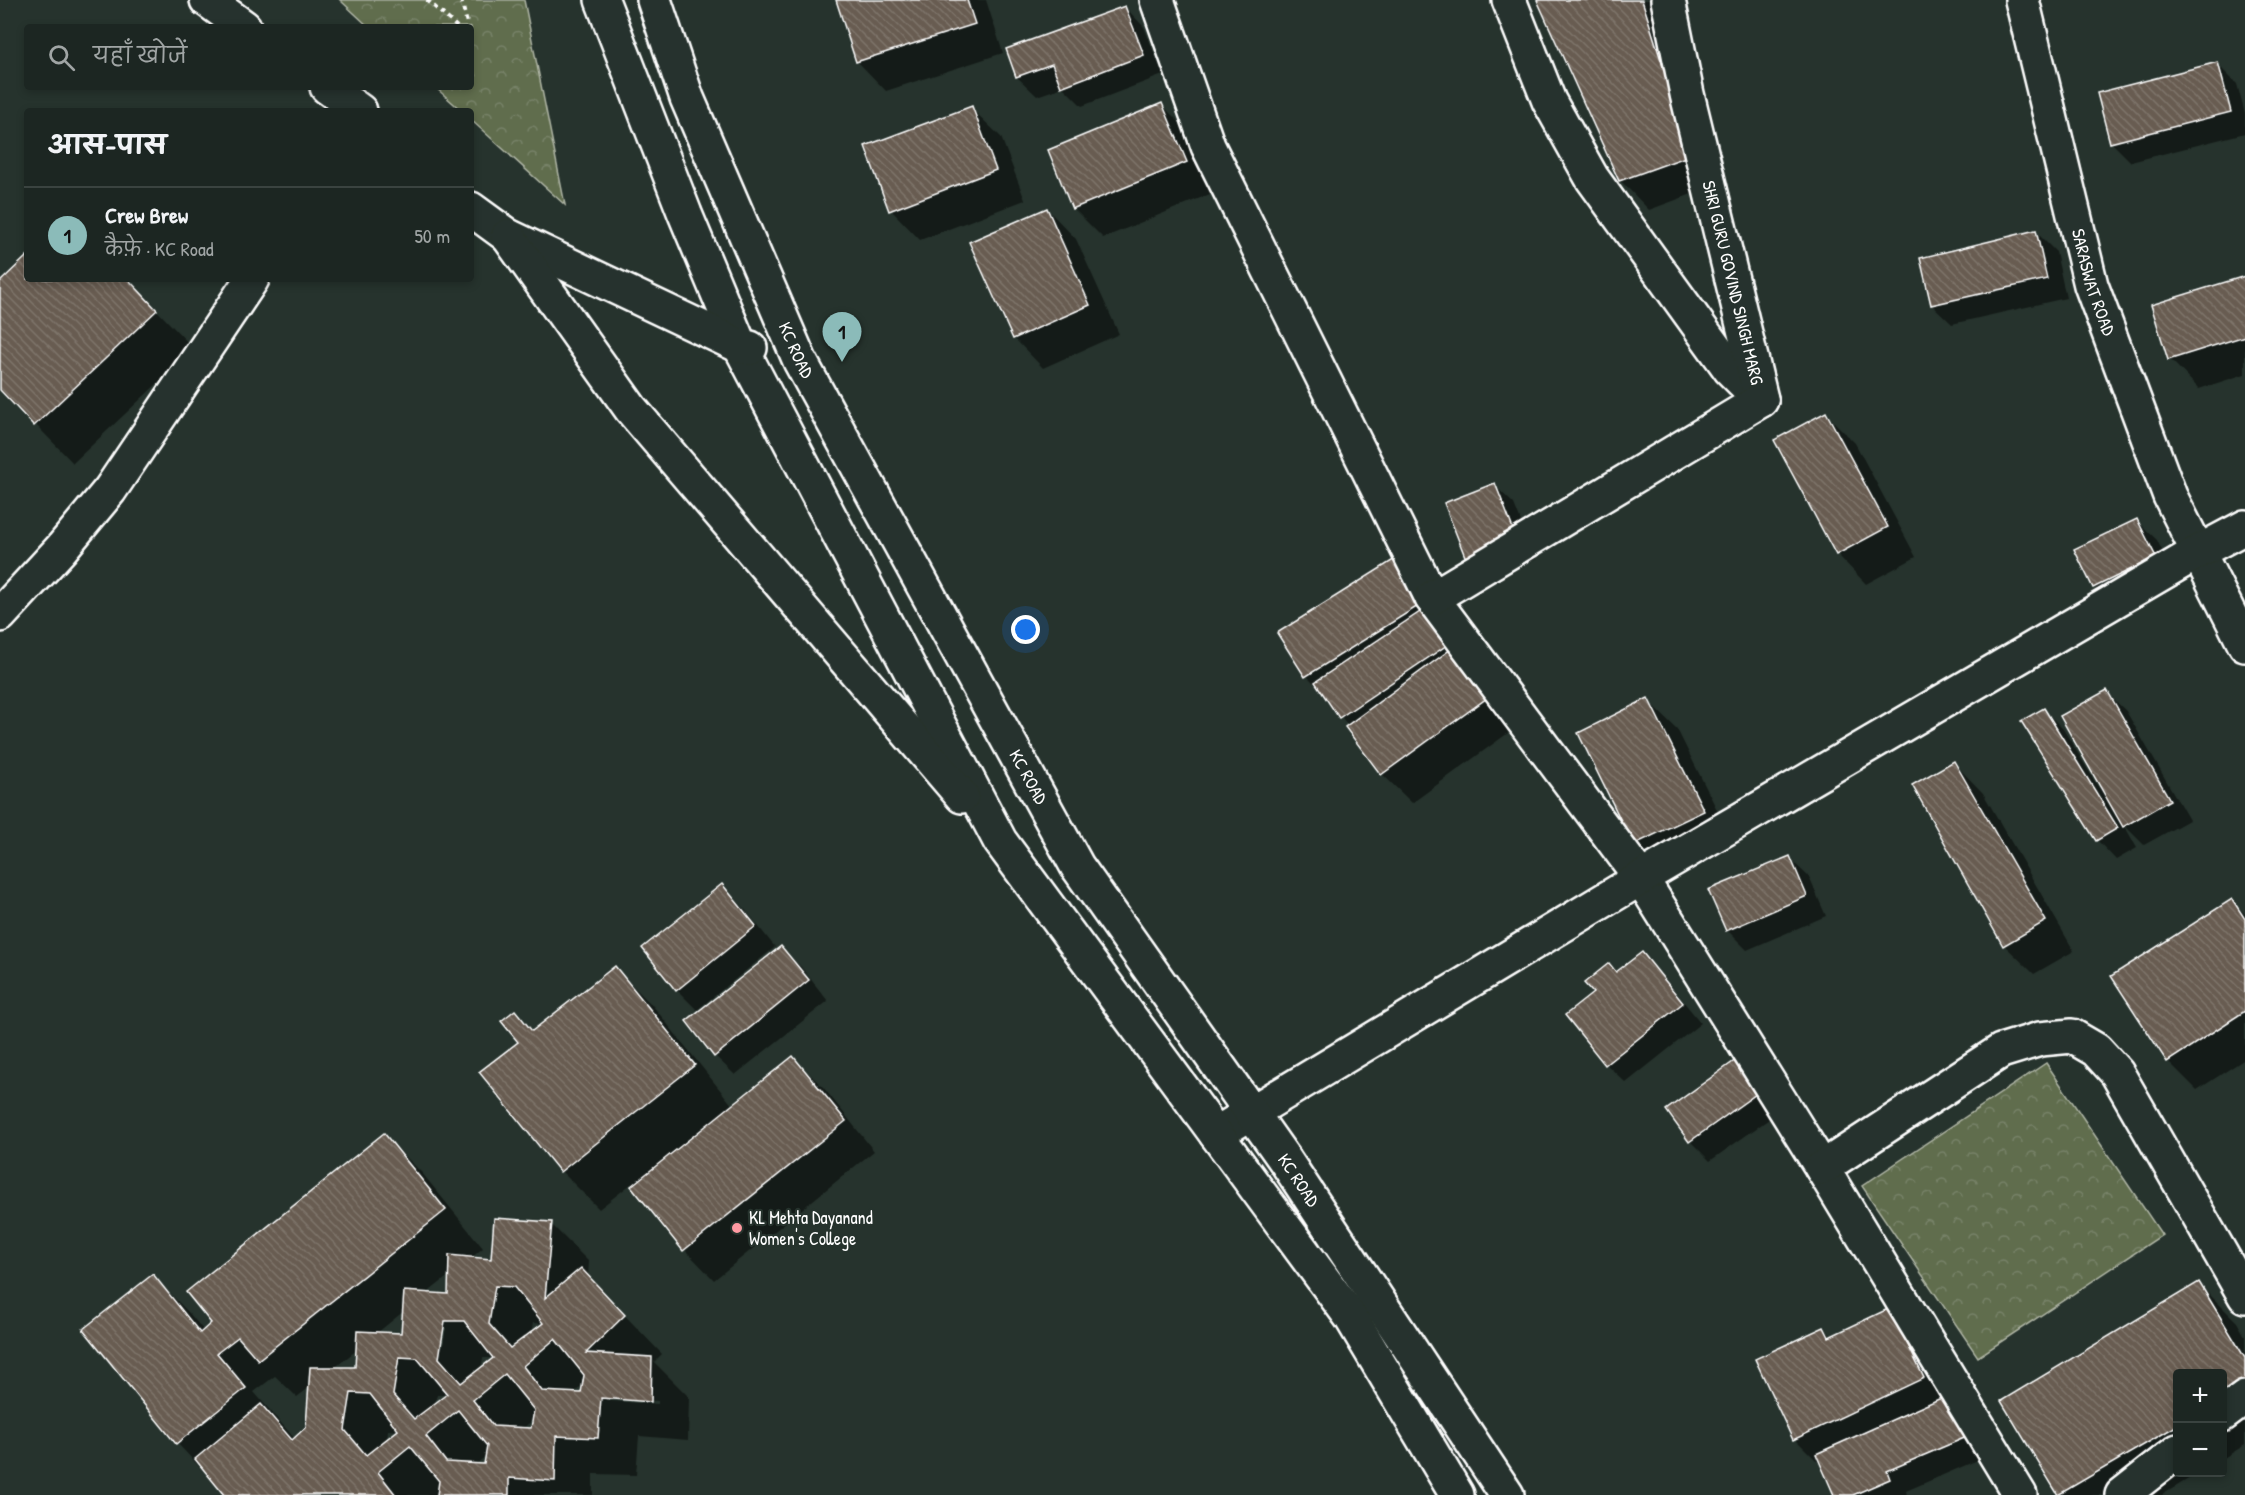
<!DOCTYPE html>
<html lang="hi">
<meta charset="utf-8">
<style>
body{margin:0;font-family:"Patrick Hand","Playpen Sans Deva",sans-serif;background:#252e2a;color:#f1f3f6}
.controls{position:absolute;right:18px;bottom:18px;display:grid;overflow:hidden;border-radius:6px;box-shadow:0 3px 9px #0003}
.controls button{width:54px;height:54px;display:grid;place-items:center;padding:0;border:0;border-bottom:2px solid #3a4340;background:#1c2622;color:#f1f3f6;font:30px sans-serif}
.you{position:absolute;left:1026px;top:630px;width:21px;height:21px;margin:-15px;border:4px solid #fff;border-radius:50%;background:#1a73e8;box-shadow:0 0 0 9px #1a73e833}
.badge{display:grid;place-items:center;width:39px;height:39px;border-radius:50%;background:#8bbbb9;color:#111;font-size:20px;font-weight:700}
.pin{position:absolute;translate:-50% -50px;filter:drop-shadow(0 2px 3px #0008)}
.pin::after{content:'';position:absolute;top:32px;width:21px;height:18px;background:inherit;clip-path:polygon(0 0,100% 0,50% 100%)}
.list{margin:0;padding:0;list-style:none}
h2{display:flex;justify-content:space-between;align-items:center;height:78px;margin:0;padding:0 24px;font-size:26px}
h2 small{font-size:20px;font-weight:400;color:#a0a5a5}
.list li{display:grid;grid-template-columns:39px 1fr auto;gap:18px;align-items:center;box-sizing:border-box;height:96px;padding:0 24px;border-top:2px solid #3a4340}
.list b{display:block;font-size:22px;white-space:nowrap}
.list p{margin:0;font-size:20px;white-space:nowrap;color:#a0a5a5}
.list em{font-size:20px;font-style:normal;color:#a0a5a5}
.icon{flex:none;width:33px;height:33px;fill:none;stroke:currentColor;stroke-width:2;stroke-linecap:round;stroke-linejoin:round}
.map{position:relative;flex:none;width:2245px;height:1495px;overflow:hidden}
.search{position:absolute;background:#1c2622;box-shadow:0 3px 9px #0003;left:24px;top:24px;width:450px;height:66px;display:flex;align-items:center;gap:15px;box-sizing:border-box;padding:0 21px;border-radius:6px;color:#a0a5a5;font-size:22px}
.panel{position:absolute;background:#1c2622;box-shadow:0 3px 9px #0003;left:24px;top:108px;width:450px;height:174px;border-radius:6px}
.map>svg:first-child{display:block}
.park{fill:url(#park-crowns);stroke:#b0b6a6;stroke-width:1.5}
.shadow{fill:#0007;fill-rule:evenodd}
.building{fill:url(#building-back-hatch);stroke:#fff;stroke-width:1.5;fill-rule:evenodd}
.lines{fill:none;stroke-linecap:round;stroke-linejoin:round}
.minor-casing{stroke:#fff;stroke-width:38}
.tertiary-casing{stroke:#fff;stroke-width:38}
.path{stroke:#fff;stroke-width:4;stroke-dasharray:4.5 4.5;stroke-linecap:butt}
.minor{stroke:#26332d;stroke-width:33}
.tertiary{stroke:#26332d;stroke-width:33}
.poi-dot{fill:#ff9aa2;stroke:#26332d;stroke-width:2}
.labels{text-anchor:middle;stroke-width:4.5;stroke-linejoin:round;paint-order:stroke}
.street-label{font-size:18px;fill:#fff;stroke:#26332d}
.poi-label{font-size:18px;fill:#fff;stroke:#26332d;text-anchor:start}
</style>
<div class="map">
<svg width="2245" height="1495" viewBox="0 0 2245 1495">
<defs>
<pattern id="park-crowns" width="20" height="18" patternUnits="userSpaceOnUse" patternTransform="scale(1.5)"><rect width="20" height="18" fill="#606d4e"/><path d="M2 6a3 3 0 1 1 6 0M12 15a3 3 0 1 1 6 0" fill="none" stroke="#788369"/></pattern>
<pattern id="building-back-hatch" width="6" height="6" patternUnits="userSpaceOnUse" patternTransform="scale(1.5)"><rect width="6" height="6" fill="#675c51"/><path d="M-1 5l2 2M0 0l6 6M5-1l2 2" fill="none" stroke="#7e746b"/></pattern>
</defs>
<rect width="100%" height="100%" fill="#26332d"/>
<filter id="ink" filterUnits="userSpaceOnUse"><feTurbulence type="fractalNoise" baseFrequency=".0167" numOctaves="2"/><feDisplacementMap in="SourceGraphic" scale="12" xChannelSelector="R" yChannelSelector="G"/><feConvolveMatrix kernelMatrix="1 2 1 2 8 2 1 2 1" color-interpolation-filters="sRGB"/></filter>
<g filter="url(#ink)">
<!-- park -->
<g class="park">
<polygon points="340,0 524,0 565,205 471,120 471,111 462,111 435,87 471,87 471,27 369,27"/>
<polygon points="2046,1063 2162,1235 1978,1357 1862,1186"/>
</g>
<!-- shadow -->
<g class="shadow">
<polygon points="837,0 986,0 1003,53 886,91 857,61"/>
<polygon points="1539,0 1662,0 1719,184 1649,210 1620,180"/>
<polygon points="1125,7 1144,27 1163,75 1082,106 1063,87 1037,96 1017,77 1008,50"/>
<polygon points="2217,64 2237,84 2245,114 2245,133 2131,162 2111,142"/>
<polygon points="1162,105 1191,134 1215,192 1103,238 1073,208"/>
<polygon points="971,108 1001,137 1025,200 920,240 891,210"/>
<polygon points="1047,209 1076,239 1119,334 1043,368 1014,338"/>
<polygon points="2036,232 2056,252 2066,298 1952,324 1932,305"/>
<polygon points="27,258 27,279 127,279 194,349 73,463 0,388 0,284"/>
<polygon points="2245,278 2245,374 2199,389 2170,359"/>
<polygon points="1826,414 1855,443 1916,557 1866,584 1837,554"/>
<polygon points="1494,485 1514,504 1536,559 1488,578"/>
<path d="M2137,521L2157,540L2175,577L2114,607L2094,587ZM2162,553L2163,555L2100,586V583Z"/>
<polygon points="1424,590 1515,728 1412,803 1382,774 1326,695 1307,676 1279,634"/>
<polygon points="2106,692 2126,711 2189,820 2144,845 2124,825 2137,848 2116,860 2097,840 2044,710 2063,729 2099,788 2102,786"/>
<polygon points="1647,700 1677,729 1732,840 1664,874 1635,844"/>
<polygon points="1954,763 1983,793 2074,951 2034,974 2004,945"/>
<polygon points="1789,858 1809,877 1826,916 1747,950 1727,930"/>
<polygon points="722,886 742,906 775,947 697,1010 677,990"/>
<polygon points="2232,901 2245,914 2245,1059 2197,1090 2168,1061"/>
<polygon points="781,948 801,967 828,1001 735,1075 715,1056"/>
<polygon points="1642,954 1661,974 1701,1023 1626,1083 1606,1064 1617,973"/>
<polygon points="615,968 653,1006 733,1106 793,1058 823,1087 874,1151 714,1280 685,1250 631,1184 599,1209 561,1171 482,1072 520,1042 515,1012 534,1032"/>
<polygon points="1740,1059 1782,1110 1710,1161 1690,1141"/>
<path d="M384,1135L422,1173L483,1248L470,1259L493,1260L551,1224L589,1262L588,1277L662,1354L654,1362L689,1397L688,1440L639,1436L636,1475L593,1474V1495H439L440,1491L434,1495H226L177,1443L85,1329L153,1276L190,1314L204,1331ZM450,1275L449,1296L426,1294ZM404,1311L403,1334L377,1333ZM533,1323L545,1324L531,1334ZM443,1328H446L443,1346H440ZM358,1349L357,1369H333ZM483,1358H495L481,1369ZM275,1376L297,1397L310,1387L308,1428L295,1439L254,1392ZM584,1385L582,1395L572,1394ZM437,1395H447L435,1404ZM609,1398L658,1401V1404L609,1401ZM534,1419L532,1429H522ZM388,1430L399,1431L387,1440ZM487,1455L485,1466L475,1465Z"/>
<polygon points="2199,1284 2237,1322 2245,1336 2245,1445 2222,1459 2222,1374 2178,1374 2178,1472 2200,1472 2162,1495 2060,1495 2004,1402"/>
<polygon points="1890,1310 1987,1456 1906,1491 1907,1495 1836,1495 1824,1468 1795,1439 1824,1328 1832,1337"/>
</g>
<!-- building -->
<g class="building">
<polygon points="836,0 967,0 975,24 856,62"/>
<polygon points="1537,0 1642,0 1691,155 1619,181"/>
<polygon points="1125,6 1144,55 1061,87 1052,64 1016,77 1006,49"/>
<polygon points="2218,62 2231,112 2110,143 2097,93"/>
<polygon points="1162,103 1187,162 1072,209 1048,150"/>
<polygon points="972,106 996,170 889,211 865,146"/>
<polygon points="1047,208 1090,305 1013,339 969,242"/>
<polygon points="2036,230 2047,279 1931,305 1920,258"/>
<polygon points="27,256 27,279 128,279 157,310 34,426 0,390 0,282"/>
<polygon points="2245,276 2245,336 2168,360 2151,305"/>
<polygon points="1826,412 1888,527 1836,555 1774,440"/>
<polygon points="1495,483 1517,539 1466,559 1444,503"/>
<polygon points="2137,519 2156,557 2093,588 2074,549"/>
<polygon points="1395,559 1423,603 1305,677 1277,633"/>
<polygon points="1426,608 1450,643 1339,718 1315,682"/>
<polygon points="1451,649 1487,698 1381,775 1345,727"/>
<polygon points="2107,690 2170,800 2123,827 2060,716"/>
<polygon points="1648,698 1704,811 1633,845 1578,733"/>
<polygon points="2044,708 2118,828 2096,841 2021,721"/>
<polygon points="1954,761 2046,921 2003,946 1912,785"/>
<polygon points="1790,856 1807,896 1726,931 1708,890"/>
<polygon points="722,884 756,926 676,991 642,948"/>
<polygon points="2232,899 2245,919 2245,1011 2167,1062 2111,976"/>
<polygon points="781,946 809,980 714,1057 686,1021"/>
<polygon points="1642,952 1683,1003 1605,1065 1565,1015 1593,993 1584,983 1609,963 1616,972"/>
<polygon points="615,966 695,1065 560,1172 479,1072 518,1042 501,1021 515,1010 532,1031"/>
<polygon points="793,1056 846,1121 683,1251 631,1186"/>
<polygon points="1740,1057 1763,1089 1689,1142 1666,1110"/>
<polygon points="384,1133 446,1210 258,1360 238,1337 217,1353 246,1388 176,1444 83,1329 153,1274 200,1333 211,1323 186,1292"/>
<path d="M494,1218L552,1222L545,1298L581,1268L625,1315L586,1353L652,1357L651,1402L601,1398L598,1438L556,1436L555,1481L509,1478V1495H437L439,1481L410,1446L378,1472L396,1495H224L195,1459L261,1404L292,1440L306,1427L310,1367H355L357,1331L401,1333L404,1291L448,1294L449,1255L491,1259ZM495,1286L514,1287L543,1323L510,1348L489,1324ZM445,1321H464L493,1358L461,1383L439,1358ZM555,1339L584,1375L581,1393L542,1391L523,1366ZM399,1357L417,1358L447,1394L414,1419L393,1395ZM505,1374L534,1410L531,1428L493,1426L473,1400ZM351,1393L370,1394L398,1430L366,1455L345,1430ZM458,1410L487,1446L484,1464L446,1462L426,1436Z"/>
<polygon points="2199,1282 2245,1358 2245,1385 2222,1398 2222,1374 2178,1374 2178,1425 2058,1495 2001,1401"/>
<polygon points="1890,1308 1924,1378 1793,1440 1755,1359 1824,1327 1829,1337"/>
<polygon points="1950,1394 1969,1436 1887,1471 1890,1479 1853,1495 1834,1495 1816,1454"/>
</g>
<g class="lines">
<defs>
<g id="minor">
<polyline points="1157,0 1208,146 1432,598 1641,878 1822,1168 2020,1495"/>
<polyline points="1509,0 1549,101 1592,178 1730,369 1761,400"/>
<path id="s1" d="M1668,0L1687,94L1761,399"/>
<path id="s2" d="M2022,0L2091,285L2170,496L2245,645"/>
<polyline points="1432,598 1761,400"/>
<polyline points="0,615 61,549 110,490 252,279"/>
<polyline points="1216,1134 1641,878 2198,552 2245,527"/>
<polyline points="1822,1168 2001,1051 2040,1039 2072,1036 2096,1050 2117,1073 2245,1296"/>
<polyline points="2222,1415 2245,1398"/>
<polyline points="2122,1495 2178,1451"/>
</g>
<g id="tertiary">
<polyline points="207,0 244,27"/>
<polyline points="602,0 685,214 740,346 1000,841 1351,1317 1457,1495"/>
<path id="s3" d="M654,0L687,98L800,361L1077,866L1285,1160L1507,1495"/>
<polyline points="327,87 360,111"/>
<polyline points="471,209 508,236 740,346 750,348"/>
<polyline points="508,236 631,409 962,796"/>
</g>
</defs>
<!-- minor casing -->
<use href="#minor" class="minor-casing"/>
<!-- tertiary casing -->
<use href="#tertiary" class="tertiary-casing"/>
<!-- path -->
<g class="path">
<polyline points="427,0 457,27"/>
<polyline points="461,0 468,27"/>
</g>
<!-- minor -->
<use href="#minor" class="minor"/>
<!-- tertiary -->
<use href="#tertiary" class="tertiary"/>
</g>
</g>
<!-- markers -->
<circle class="poi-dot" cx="737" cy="1228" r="6"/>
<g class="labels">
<!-- street labels -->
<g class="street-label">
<text dy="6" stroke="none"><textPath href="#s2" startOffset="291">SARASWAT ROAD</textPath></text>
<text dy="6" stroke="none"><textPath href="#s1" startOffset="290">SHRI GURU GOVIND SINGH MARG</textPath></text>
<text dy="6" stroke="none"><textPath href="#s3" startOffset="378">KC ROAD</textPath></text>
<text dy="6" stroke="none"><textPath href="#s3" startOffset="864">KC ROAD</textPath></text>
<text dy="6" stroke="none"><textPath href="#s3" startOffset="1350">KC ROAD</textPath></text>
</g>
<!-- poi labels -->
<g class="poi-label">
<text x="749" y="1224">KL Mehta Dayanand<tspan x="749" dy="21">Women's College</tspan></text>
</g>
</g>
</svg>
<div class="controls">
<button>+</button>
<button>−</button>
</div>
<div class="you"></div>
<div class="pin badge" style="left:842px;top:362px">1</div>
<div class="search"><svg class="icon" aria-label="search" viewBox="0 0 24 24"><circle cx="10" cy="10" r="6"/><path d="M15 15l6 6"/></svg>यहाँ खोजें</div>
<section class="panel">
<h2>आस-पास<small></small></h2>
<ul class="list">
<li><span class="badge">1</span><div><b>Crew Brew</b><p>कैफ़े · KC Road</p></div><em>50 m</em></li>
</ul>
</section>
</div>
